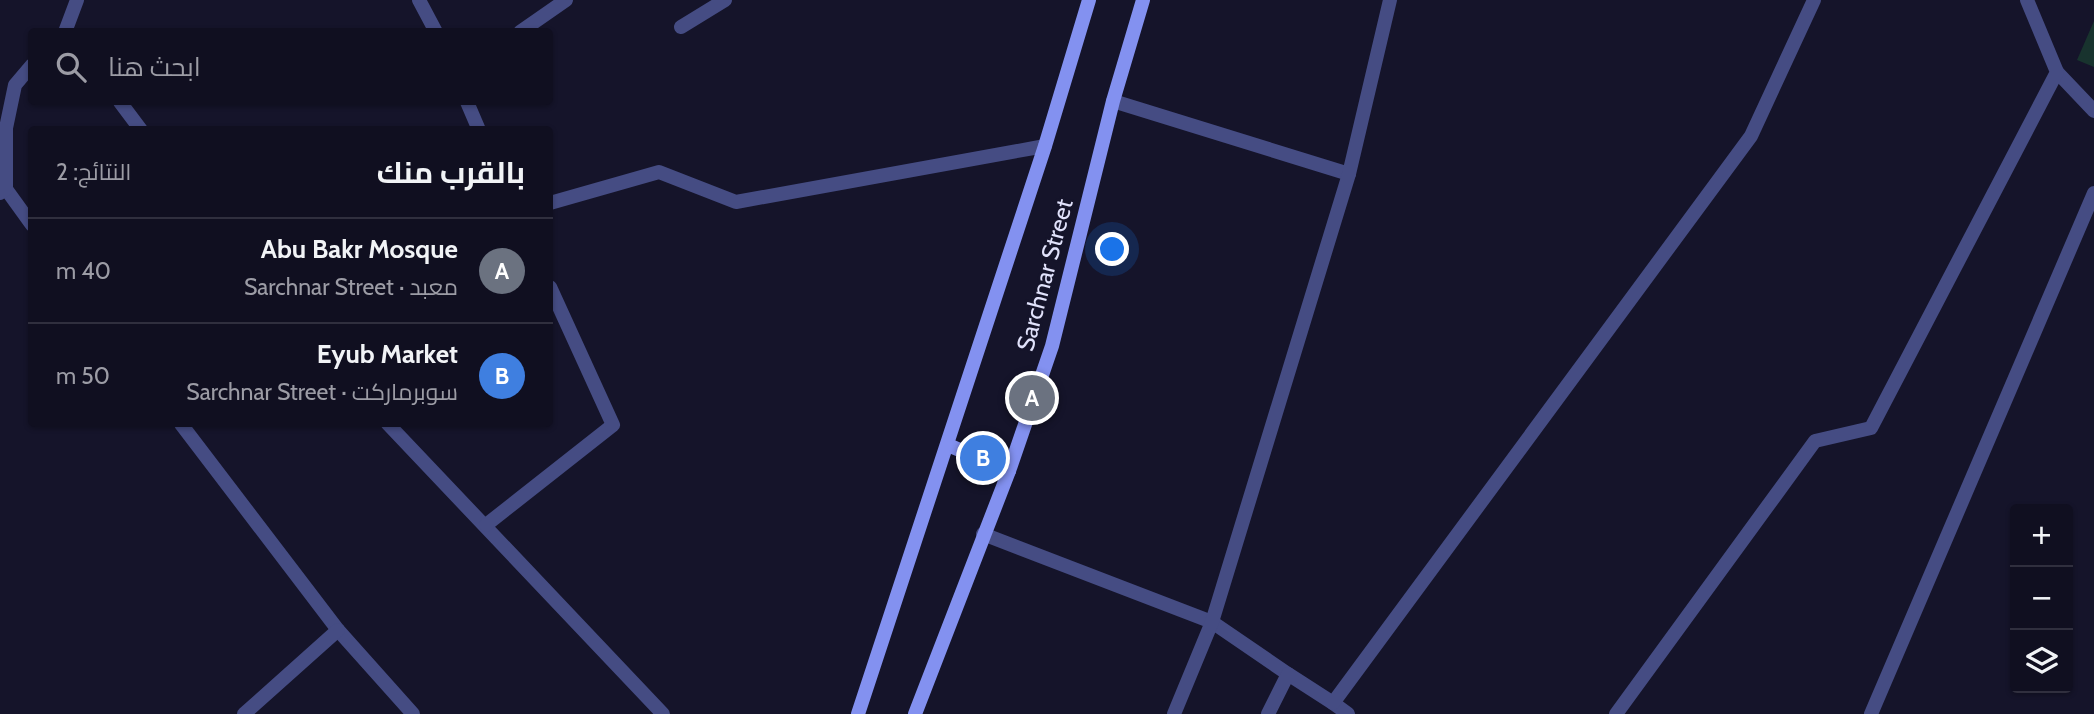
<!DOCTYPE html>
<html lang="ar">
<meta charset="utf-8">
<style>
body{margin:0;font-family:Cabin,Cairo,sans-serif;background:#1e1d2d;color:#f1f3f6;direction:rtl}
.controls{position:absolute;right:21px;bottom:21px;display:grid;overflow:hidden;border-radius:7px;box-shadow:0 2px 5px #0004}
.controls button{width:63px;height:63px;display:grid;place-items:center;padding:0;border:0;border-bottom:2px solid #302f3e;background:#100f20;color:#f1f3f6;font:35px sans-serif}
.you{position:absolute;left:1113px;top:250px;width:24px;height:24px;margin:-18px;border:5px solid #fff;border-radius:50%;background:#1a73e8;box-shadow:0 0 0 10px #1a73e833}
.badge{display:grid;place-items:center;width:46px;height:46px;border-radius:50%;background:#23e5da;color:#fff;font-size:23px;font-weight:700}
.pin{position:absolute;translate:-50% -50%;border:4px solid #fff;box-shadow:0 2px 7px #0006}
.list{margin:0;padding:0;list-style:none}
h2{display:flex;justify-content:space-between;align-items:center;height:91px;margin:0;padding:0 28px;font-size:30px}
h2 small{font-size:23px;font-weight:400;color:#9c9ca5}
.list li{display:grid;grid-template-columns:46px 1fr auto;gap:21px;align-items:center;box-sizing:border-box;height:105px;padding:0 28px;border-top:2px solid #302f3e}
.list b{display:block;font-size:26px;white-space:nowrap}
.list p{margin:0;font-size:23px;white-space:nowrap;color:#9c9ca5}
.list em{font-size:23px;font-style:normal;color:#9c9ca5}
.icon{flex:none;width:38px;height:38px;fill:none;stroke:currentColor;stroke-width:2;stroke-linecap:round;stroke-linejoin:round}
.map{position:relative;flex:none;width:2094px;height:714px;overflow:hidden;direction:ltr}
.search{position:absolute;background:#100f20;box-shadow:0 2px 5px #0004;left:28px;top:28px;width:525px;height:77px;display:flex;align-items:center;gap:18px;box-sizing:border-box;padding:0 24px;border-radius:7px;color:#9c9ca5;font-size:26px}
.panel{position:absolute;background:#100f20;box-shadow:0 2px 5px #0004;left:28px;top:126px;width:525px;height:301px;border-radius:7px;direction:rtl}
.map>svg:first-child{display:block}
.garden{fill:#18332e}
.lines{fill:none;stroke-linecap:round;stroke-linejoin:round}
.lane{stroke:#454c83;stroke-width:14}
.street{stroke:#454c83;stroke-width:14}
.secondary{stroke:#8391f0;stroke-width:14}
.labels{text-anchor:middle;stroke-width:5;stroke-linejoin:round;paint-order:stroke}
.street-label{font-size:24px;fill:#e1e2fb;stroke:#15142a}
</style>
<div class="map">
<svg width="2094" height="714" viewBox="0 0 2094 714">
<rect width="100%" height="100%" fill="#15142a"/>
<!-- garden -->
<polygon class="garden" points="2094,21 2094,67 2077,60"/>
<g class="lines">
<!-- lane -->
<g class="lane">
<polyline points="2057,72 2094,111"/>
<polyline points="1871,714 2094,193"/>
</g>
<!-- street -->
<g class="street">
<polyline points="419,0 436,32"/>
<polyline points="681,27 725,0"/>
<polyline points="65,32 77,0"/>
<polyline points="520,32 566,0"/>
<polyline points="1113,101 1349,174"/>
<polyline points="120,102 141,130"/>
<polyline points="467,102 479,130"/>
<polyline points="6,189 32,225"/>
<polyline points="0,193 6,189 6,128 15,85 32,65"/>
<polyline points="550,203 659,172 736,202 1045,146"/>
<polyline points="181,424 338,630 413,714"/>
<polyline points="388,424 663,714"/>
<polyline points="486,525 613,425 550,287"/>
<polyline points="983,534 1212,622 1288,674"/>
<polyline points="1333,703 1348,714"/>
<polyline points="244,714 338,630"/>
<polyline points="1174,714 1212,622 1349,174 1390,0"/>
<polyline points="1268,714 1288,674 1333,703 1751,136 1814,0"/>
<polyline points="1616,714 1815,441 1871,428 2057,72 2027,0"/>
</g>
<!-- secondary -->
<g class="secondary">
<polyline points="948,445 1009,471"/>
<polyline points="858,714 1045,146 1089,0"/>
<polyline points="915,714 1009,471 1052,346 1113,101 1143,0"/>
</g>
</g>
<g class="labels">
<!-- street labels -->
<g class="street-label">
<text transform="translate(1045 275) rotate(-75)" y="8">Sarchnar Street</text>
</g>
</g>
</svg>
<div class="controls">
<button>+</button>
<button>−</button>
<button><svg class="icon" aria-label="layers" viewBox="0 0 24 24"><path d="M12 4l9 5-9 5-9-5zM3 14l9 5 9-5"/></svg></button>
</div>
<div class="you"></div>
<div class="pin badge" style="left:1032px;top:398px;background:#6b7280">A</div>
<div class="pin badge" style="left:983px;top:458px;background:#3f7fe0">B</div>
<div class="search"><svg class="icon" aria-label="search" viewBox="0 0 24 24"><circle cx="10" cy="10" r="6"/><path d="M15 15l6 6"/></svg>ابحث هنا</div>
<section class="panel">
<h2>بالقرب منك<small>النتائج: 2</small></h2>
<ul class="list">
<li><span class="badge" style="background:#6b7280">A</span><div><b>Abu Bakr Mosque</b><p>معبد · Sarchnar Street</p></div><em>40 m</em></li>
<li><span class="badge" style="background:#3f7fe0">B</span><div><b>Eyub Market</b><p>سوبرماركت · Sarchnar Street</p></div><em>50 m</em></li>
</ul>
</section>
</div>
